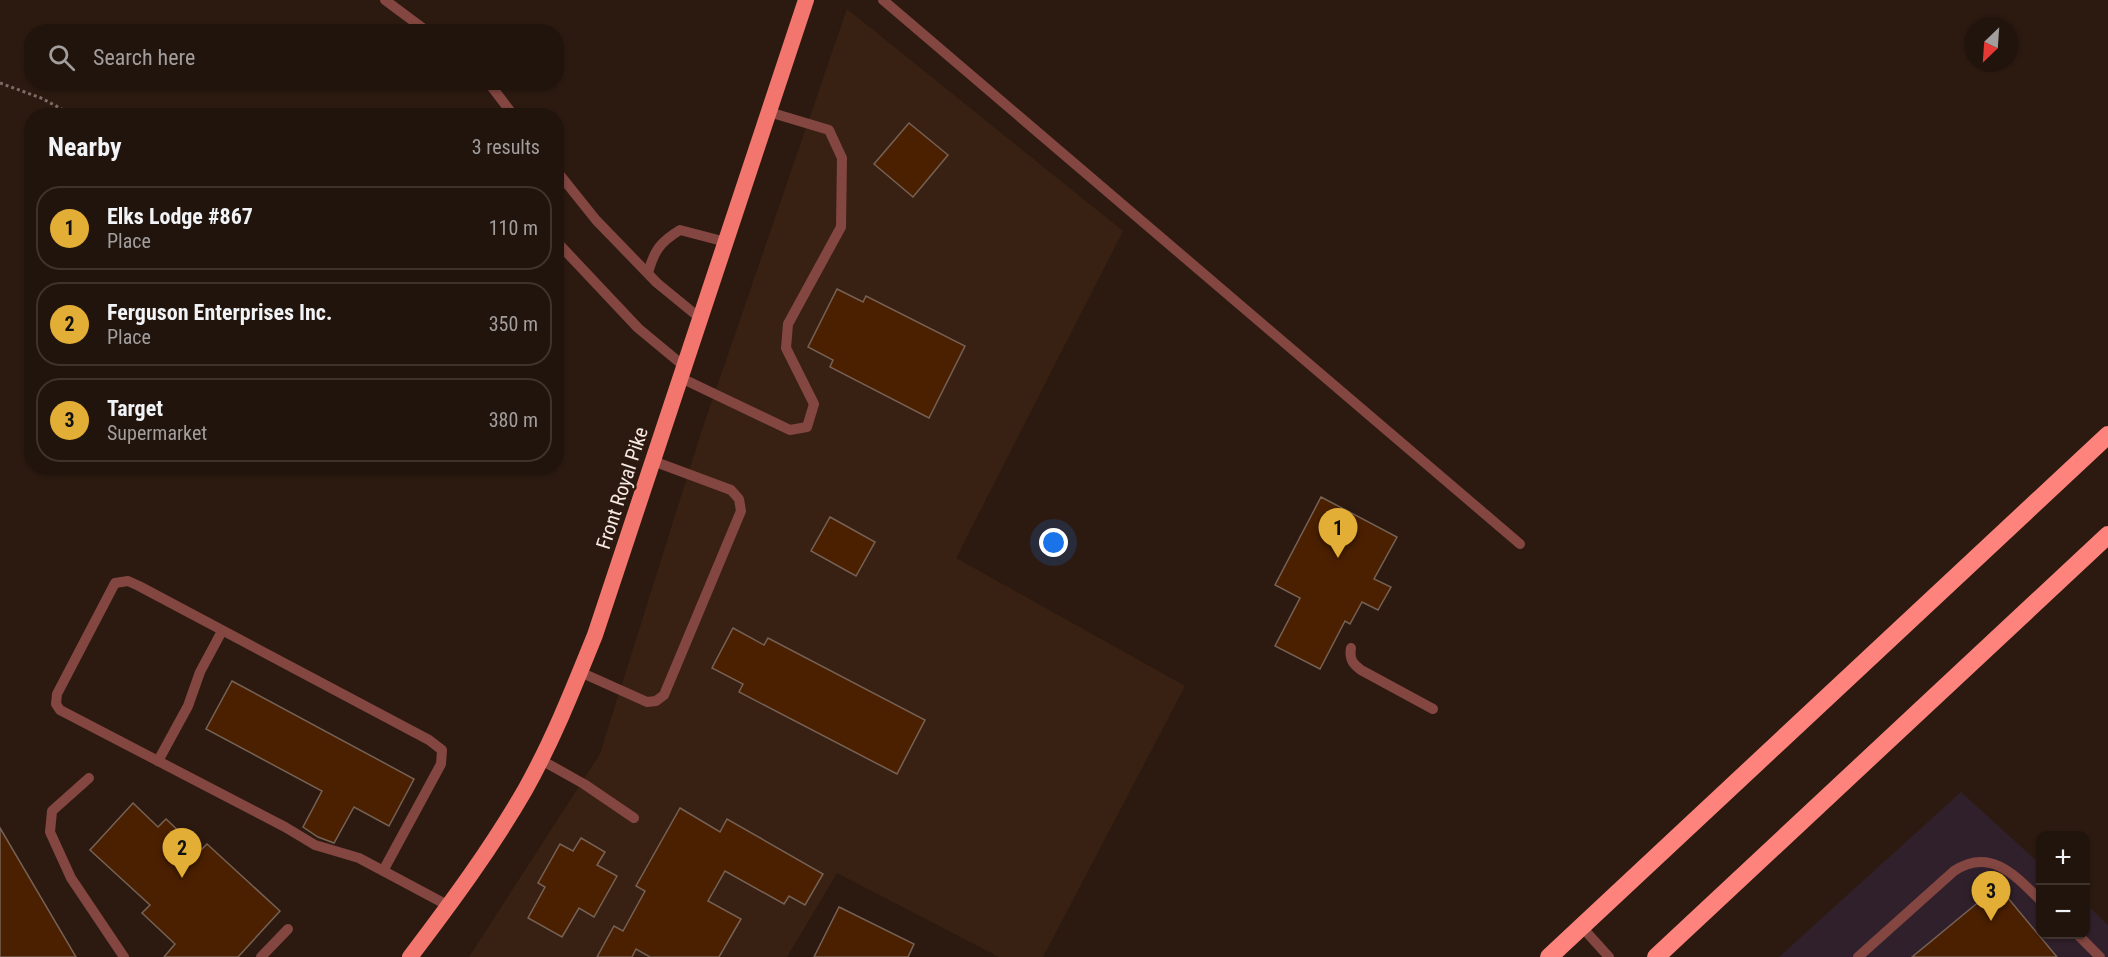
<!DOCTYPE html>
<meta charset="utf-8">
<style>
body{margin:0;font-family:"Roboto Condensed",sans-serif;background:#2d211a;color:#f1f3f6}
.controls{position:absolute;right:18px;bottom:18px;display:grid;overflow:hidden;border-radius:12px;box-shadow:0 2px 4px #0004}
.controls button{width:54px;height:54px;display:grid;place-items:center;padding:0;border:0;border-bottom:2px solid #3e332d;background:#21140c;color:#f1f3f6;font:30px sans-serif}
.compass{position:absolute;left:1964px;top:18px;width:54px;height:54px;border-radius:50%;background:#21140c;box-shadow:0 2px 4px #0004;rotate:205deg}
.you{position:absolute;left:1054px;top:543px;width:21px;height:21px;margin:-15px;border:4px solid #fff;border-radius:50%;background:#1a73e8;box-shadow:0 0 0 9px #1a73e833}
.badge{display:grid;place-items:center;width:39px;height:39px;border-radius:50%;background:#e3ae35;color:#111;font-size:20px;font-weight:700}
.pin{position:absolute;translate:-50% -50px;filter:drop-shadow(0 2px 3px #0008)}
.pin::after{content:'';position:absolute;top:32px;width:21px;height:18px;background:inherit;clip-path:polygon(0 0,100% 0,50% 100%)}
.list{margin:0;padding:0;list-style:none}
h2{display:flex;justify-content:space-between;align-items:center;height:78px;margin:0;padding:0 24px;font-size:26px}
h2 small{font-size:20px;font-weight:400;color:#a29e9d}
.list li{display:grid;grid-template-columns:39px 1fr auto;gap:18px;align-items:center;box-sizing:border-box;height:84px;margin:0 12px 12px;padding:0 12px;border:2px solid #3e332d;border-radius:24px}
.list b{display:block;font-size:22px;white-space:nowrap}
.list p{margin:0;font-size:20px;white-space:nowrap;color:#a29e9d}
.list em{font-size:20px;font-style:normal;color:#a29e9d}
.icon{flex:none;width:33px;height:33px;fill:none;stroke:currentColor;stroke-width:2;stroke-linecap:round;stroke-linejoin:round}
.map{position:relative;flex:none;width:2108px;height:957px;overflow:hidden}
.search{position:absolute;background:#21140c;box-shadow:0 2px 4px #0004;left:24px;top:24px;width:540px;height:66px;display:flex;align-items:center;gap:15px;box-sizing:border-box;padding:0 21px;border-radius:24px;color:#a29e9d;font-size:22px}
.panel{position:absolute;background:#21140c;box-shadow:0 2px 4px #0004;left:24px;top:108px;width:540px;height:366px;border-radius:24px}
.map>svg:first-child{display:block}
.commercial{fill:#30202b}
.built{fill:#382113}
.building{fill:#4b2001;stroke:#766155;stroke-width:1.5}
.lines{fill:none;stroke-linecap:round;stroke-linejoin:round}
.path{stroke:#7c6c64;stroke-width:3;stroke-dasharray:3 3;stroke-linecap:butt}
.service{stroke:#834641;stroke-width:10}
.trunk{stroke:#f2766e;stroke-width:16}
.motorway{stroke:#fe837c;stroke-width:18}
.labels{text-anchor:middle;stroke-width:5;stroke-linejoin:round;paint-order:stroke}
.street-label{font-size:20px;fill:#f7eae3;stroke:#2c1a10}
</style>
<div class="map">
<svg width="2108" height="957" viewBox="0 0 2108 957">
<rect width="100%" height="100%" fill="#2c1a10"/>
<!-- commercial -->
<polygon class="commercial" points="1961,792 2040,864 2040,934 2086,934 2086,904 2108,925 2108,957 1779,957"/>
<!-- built -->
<polygon class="built" points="847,9 1123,231 956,558 1185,686 1043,957 999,957 837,873 787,957 469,957 600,754 701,433"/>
<!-- building -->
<g class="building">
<polygon points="909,123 948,155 913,197 874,164"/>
<polygon points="837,289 863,302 866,296 965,346 929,418 830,367 833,360 808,347"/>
<polygon points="1321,497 1397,537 1374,579 1391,587 1378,610 1362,602 1350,624 1345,621 1320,669 1275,646 1300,598 1275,585"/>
<polygon points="830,517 875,542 856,576 811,551"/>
<polygon points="733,628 764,645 768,638 925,720 897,774 739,692 743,684 712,668"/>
<polygon points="232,681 414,779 389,826 354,807 334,843 318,837 303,827 322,791 206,729"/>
<polygon points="133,803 158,827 166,819 200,851 207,844 280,911 238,957 164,957 175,944 142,913 150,905 90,850"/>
<polygon points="680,808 720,832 727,819 823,874 805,905 789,896 784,904 725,871 708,901 741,919 719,957 650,957 636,949 632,957 597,957 614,926 623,931 645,891 636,886"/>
<polygon points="0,828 76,957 0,957"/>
<polygon points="581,838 605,852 597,865 617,876 594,917 579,908 562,937 528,918 545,887 538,883 560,844 573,851"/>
<polygon points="1998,886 2057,957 1912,957"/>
<polygon points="839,907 914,944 908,957 814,957"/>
</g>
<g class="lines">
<!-- path -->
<polyline class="path" points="0,83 41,98 75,116"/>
<!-- service -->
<g class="service">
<polyline points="385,0 428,32"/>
<polyline points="883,0 1520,544"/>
<polyline points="488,82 514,116"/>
<polyline points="556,170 596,220 657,283 701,319"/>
<polyline points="556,241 638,328 685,367"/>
<path d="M648,273C654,251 660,242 680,230L726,242"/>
<polyline points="681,378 790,430 807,427 814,404 786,348 788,324 841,227 842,158 829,130 769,112"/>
<path d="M1351,648C1349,659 1353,664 1361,670L1433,709"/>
<polyline points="580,672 647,702 656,701 664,695 741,511 739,499 731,490 653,461"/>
<polyline points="541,760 584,784 634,818"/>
<polyline points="158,761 188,706 200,672 222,631"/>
<polyline points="89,778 52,811 50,832 71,878 124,957"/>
<polyline points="383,871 441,764 442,750 429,740 139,586 128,581 115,583 57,694 56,704 60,710 285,827 315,845 359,858 449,906"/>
<polyline points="1581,926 1609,957"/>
<polyline points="2077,934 2100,957"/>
<polyline points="261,957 288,929"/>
<path d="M1858,957L1954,871C1990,847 2015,875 2040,900"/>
</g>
<!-- trunk -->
<path class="trunk" d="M410,957C451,903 491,849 525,790C553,740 574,687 595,635L806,0"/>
<!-- motorway -->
<g class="motorway">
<polyline points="1549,957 2108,435"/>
<polyline points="1656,957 2108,535"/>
</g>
</g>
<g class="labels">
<!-- street labels -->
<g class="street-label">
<text transform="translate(622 488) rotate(-72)" y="7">Front Royal Pike</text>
</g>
</g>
</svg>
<div class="controls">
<button>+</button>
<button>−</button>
</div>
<svg class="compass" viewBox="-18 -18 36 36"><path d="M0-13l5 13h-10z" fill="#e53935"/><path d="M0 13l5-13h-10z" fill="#a29e9d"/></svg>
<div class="you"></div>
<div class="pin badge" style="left:1338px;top:558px">1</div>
<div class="pin badge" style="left:182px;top:878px">2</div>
<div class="pin badge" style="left:1991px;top:921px">3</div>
<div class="search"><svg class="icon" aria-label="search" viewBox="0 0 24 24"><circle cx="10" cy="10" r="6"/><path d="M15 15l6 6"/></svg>Search here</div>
<section class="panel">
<h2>Nearby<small>3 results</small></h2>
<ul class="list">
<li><span class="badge">1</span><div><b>Elks Lodge #867</b><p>Place</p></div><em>110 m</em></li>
<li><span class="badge">2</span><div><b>Ferguson Enterprises Inc.</b><p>Place</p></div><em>350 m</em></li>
<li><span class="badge">3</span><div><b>Target</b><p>Supermarket</p></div><em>380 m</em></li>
</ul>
</section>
</div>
